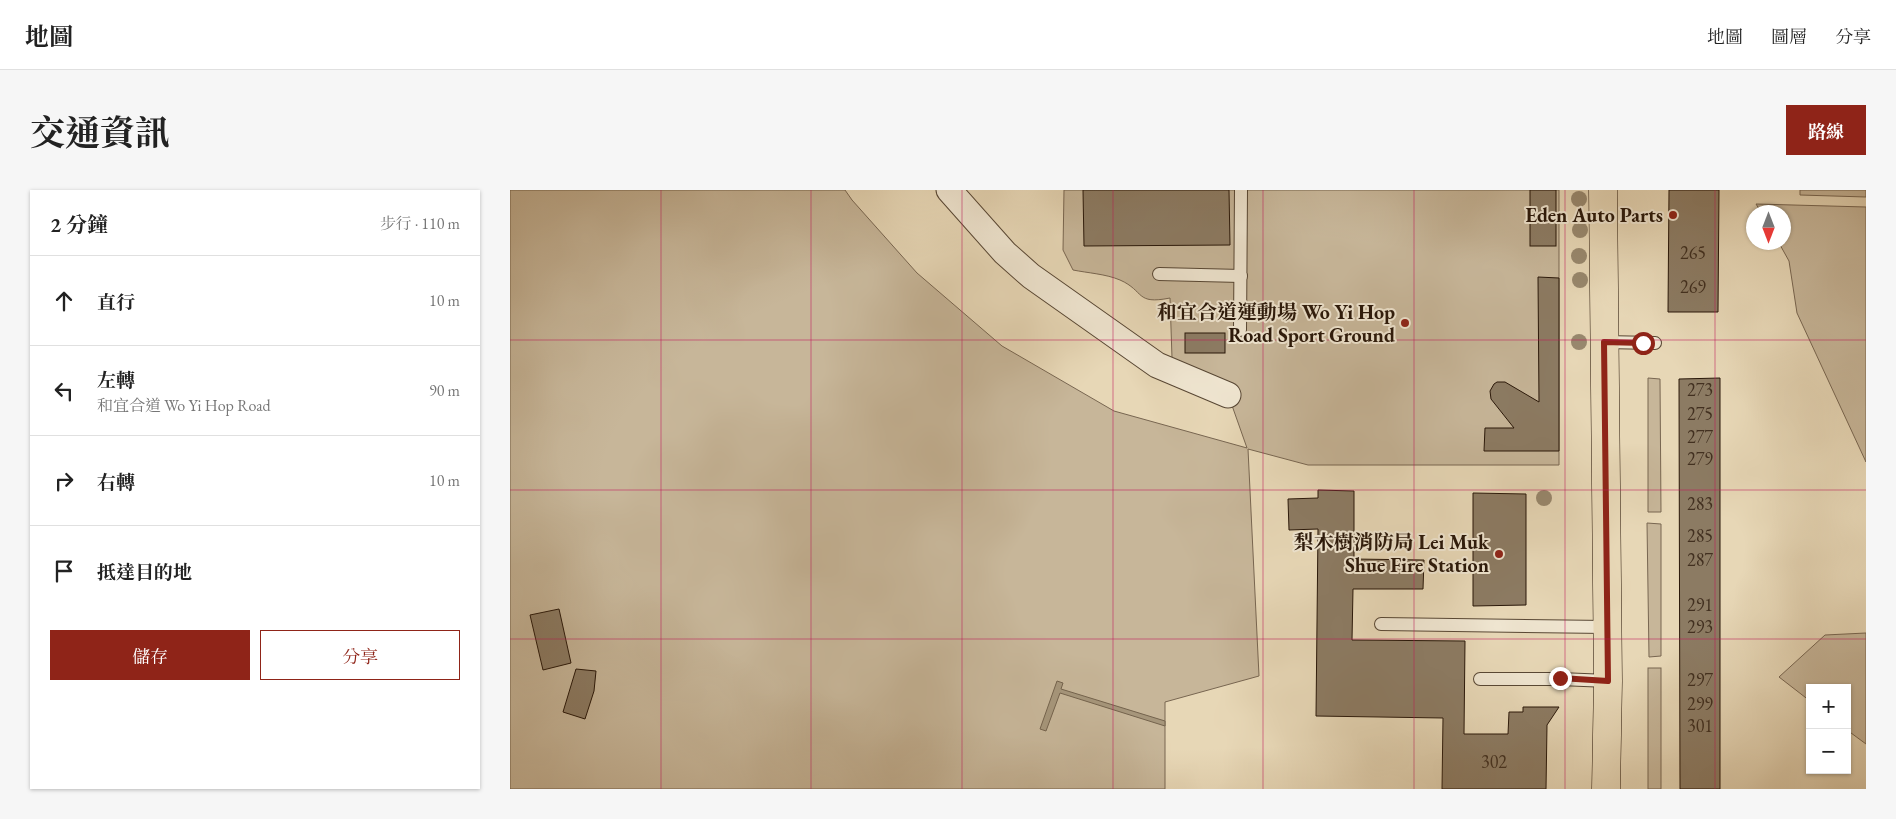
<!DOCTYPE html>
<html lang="zh-TW">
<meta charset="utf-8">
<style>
body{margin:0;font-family:"EB Garamond","Noto Serif TC",serif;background:#f6f6f6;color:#222}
.controls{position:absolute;right:15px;bottom:15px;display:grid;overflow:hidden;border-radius:0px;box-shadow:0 1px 4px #0004}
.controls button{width:45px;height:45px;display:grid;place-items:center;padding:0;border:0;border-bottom:1px solid #e0e0e0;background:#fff;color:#222;font:25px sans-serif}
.compass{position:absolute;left:1236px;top:15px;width:45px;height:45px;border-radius:50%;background:#fff;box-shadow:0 1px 4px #0004;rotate:180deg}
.stop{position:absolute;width:15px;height:15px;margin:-11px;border:4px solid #8f2418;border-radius:50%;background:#fff}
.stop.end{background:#8f2418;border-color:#fff;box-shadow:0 1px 5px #0008}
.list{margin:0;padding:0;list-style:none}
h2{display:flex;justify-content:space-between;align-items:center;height:65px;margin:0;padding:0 20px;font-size:21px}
h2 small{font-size:16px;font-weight:400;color:#767676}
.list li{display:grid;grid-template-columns:32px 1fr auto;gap:15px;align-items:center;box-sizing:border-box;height:90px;padding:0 20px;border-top:1px solid #e0e0e0}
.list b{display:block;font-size:19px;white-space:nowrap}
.list p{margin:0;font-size:16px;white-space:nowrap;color:#767676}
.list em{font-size:16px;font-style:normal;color:#767676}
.actions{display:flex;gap:10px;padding:15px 20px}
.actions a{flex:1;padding:11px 0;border:1px solid #8f2418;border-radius:0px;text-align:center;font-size:18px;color:#8f2418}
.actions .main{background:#8f2418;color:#fff}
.icon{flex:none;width:28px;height:28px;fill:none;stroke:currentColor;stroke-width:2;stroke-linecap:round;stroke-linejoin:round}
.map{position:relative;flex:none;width:1356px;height:599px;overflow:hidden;border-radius:0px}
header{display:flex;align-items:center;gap:30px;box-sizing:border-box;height:70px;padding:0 25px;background:#fff;border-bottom:1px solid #e0e0e0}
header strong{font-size:24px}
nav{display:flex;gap:28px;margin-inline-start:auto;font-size:18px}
.intro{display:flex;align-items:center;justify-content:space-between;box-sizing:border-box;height:120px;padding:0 30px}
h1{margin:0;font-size:35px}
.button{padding:12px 22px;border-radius:0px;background:#8f2418;color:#fff;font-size:18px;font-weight:700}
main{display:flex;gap:30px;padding:0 30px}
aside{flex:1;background:#fff;border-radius:0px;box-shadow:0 1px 4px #0004}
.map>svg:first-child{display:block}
.green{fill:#c7b699;stroke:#786651}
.water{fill:#a6967b;stroke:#74634d}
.building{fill:#8c7b63;stroke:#291709}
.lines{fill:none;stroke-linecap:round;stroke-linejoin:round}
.lane-casing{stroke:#584734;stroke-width:14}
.street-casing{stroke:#584734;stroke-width:27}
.primary-casing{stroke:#291709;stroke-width:29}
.lane{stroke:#efe5d0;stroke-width:12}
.street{stroke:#efe5d0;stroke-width:25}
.primary{stroke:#e7d7b6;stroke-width:28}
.tree{fill:#98886e}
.route{stroke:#8f2418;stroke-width:6}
.grid{fill:none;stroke:#c2185b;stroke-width:1;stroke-opacity:0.55}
.poi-dot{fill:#8f2418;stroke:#efe5d0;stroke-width:2}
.labels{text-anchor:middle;stroke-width:4;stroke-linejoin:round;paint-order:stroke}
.number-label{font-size:18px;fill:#423020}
.poi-label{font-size:20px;font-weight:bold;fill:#291709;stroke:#efe5d0;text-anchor:end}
</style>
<header>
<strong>地圖</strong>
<nav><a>地圖</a><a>圖層</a><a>分享</a></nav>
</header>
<div class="intro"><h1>交通資訊</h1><a class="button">路線</a></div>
<main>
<aside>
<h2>2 分鐘<small>步行 · 110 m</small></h2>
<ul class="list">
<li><svg class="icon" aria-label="ahead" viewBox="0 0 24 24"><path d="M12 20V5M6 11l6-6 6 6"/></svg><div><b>直行</b></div><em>10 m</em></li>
<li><svg class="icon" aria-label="left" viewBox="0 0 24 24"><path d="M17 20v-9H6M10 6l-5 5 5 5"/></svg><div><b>左轉</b><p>和宜合道 Wo Yi Hop Road</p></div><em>90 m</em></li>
<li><svg class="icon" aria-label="right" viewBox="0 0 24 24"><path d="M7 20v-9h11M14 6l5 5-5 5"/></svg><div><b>右轉</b></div><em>10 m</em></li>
<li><svg class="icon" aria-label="arrive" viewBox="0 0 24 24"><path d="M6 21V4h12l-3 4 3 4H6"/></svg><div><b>抵達目的地</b></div></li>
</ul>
<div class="actions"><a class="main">儲存</a><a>分享</a></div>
</aside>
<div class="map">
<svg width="1356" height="599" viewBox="0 0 1356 599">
<rect width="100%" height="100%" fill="#e7d7b6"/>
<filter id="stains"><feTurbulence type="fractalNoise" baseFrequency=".004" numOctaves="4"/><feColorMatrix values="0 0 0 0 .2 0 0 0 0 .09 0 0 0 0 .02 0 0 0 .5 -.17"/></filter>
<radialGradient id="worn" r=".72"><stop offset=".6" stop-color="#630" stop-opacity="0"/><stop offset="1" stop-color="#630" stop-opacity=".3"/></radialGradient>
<!-- green -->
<g class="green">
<path d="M0,0H335L342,10L407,83L492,156L604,221L737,258L719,207L686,182L662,168L660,108C625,115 635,101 610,90C596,84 578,83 563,80L553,60L554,0H1049V275H798L738,259L749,486L655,512V599H0Z"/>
<polygon points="1290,0 1356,0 1356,7 1290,5"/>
<polygon points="1246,14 1356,17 1356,272 1287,123 1279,71 1269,53 1274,52 1274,22 1251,22"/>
<polygon points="1138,188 1150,189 1151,322 1138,322"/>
<polygon points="1137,333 1151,334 1151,466 1139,467"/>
<polygon points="1356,443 1356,554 1337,540 1337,498 1300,498 1300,511 1269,487 1315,445"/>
<rect x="1138" y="478" width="13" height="121"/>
</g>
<!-- water -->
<polygon class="water" points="547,491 553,493 551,499 655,531 655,536 550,503 536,541 530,539"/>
<!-- building -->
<g class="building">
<polygon points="573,0 719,0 720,55 574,56"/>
<rect x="1020" y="0" width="26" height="56"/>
<polygon points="1159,0 1209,0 1208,122 1158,122"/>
<polygon points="1028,87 1049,88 1049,261 974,261 975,238 1004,238 981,209 980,201 984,194 987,192 995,192 1029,212"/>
<rect x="675" y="143" width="40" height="20"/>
<polygon points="1210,188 1210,599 1170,599 1169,189"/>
<polygon points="808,300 844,301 844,369 914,370 913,399 843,399 842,450 955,451 954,544 998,544 999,522 1013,522 1013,517 1049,517 1037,535 1036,599 932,599 933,528 806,526 808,339 779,340 778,309 808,308"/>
<polygon points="963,303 1016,304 1016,415 963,416"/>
<polygon points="49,419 61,473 33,480 20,425"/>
<polygon points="66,479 86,481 84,501 75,529 53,522"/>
</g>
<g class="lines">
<defs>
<g id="lane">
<polyline points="649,84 731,86"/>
<polyline points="730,140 731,0"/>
<polyline points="1094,152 1145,153"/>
<polyline points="871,434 1097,437"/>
<polyline points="970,489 1050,489 1098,491"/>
</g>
<polyline id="street" points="439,0 495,63 521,86 647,175 718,205"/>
<polyline id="primary" points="1093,0 1098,491 1096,599"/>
</defs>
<!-- lane casing -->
<use href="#lane" class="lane-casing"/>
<!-- street casing -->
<use href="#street" class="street-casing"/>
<!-- primary casing -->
<use href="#primary" class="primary-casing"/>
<!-- lane -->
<use href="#lane" class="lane"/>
<!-- street -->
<use href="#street" class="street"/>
<!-- primary -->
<use href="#primary" class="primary"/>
</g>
<!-- trees -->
<g class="tree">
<circle cx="1069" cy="9" r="8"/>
<circle cx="1070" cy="40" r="8"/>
<circle cx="1069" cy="66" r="8"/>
<circle cx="1070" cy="90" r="8"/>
<circle cx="1069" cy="152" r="8"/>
<circle cx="1034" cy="308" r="8"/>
</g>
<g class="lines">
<!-- route -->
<polyline class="route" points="1050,488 1098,491 1094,152 1133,153"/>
</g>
<!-- grid -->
<path class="grid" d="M151,0V599M301,0V599M452,0V599M603,0V599M753,0V599M904,0V599M1055,0V599M1205,0V599M0,150H1356M0,300H1356M0,449H1356"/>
<!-- markers -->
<g class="poi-dot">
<circle cx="1163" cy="25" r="5"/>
<circle cx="895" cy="133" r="5"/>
<circle cx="989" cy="364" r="5"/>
</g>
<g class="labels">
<!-- number labels -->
<g class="number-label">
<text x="1183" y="69">265</text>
<text x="1183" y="103">269</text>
<text x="1190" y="206">273</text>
<text x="1190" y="230">275</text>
<text x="1190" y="253">277</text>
<text x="1190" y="275">279</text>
<text x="1190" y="320">283</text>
<text x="1190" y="352">285</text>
<text x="1190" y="376">287</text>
<text x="1190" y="421">291</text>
<text x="1190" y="443">293</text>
<text x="1190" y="496">297</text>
<text x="1190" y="520">299</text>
<text x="1190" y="542">301</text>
<text x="984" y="578">302</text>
</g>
<!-- poi labels -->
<g class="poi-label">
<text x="1153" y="32">Eden Auto Parts</text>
<text x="885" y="129">和宜合道運動場 Wo Yi Hop<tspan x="885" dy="23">Road Sport Ground</tspan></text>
<text x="979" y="359">梨木樹消防局 Lei Muk<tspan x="979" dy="23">Shue Fire Station</tspan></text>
</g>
</g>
<rect width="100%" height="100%" filter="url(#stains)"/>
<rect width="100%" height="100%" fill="url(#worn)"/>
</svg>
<div class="controls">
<button>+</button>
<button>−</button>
</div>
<svg class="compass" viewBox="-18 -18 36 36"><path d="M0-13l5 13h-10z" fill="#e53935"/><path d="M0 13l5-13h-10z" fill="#767676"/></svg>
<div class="stop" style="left:1133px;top:153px"></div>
<div class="stop end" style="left:1050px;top:488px"></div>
</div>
</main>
